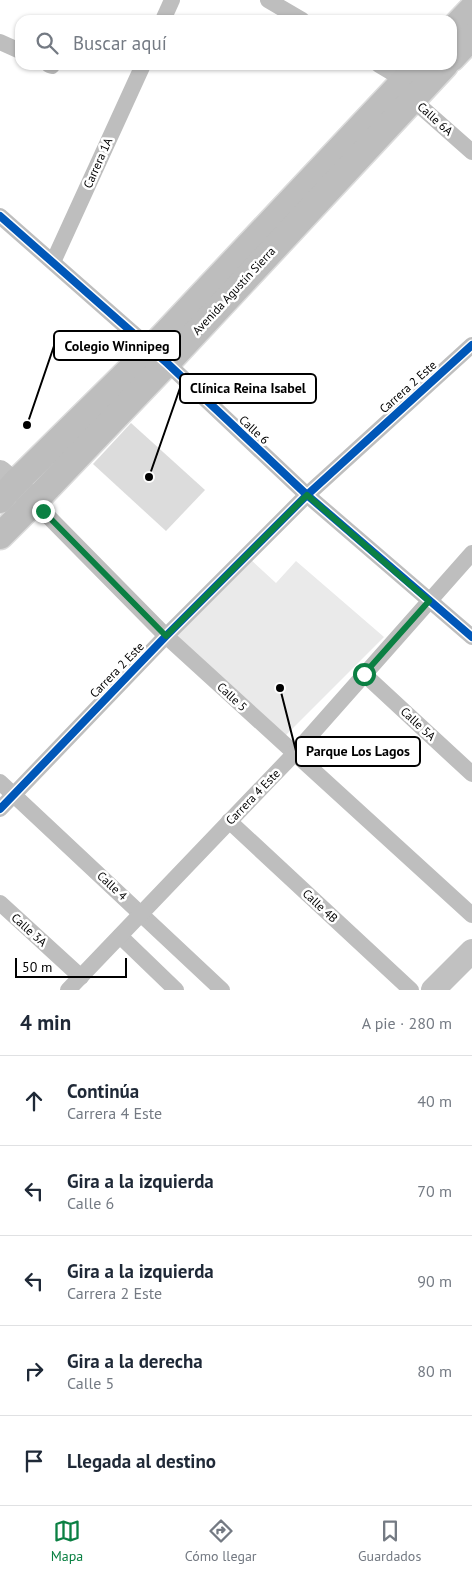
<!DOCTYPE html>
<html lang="es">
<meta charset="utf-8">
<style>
body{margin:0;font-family:"PT Sans",sans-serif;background:#f2f2f3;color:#1f2937}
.scale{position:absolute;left:15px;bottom:12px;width:112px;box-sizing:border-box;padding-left:5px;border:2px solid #000;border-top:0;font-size:14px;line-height:18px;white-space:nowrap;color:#000;-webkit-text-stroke:4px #fff;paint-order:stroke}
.stop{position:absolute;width:15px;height:15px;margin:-11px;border:4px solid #0b8043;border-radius:50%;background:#fff}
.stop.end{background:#0b8043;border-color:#fff;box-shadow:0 1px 5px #0008}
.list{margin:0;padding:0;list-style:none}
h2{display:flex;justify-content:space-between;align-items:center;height:65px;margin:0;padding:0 20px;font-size:21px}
h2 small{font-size:16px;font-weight:400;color:#747a83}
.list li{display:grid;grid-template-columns:32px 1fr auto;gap:15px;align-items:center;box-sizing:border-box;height:90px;padding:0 20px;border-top:1px solid #e0e1e3}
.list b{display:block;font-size:19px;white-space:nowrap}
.list p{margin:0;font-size:16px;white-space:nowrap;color:#747a83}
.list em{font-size:16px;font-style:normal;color:#747a83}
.icon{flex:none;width:28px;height:28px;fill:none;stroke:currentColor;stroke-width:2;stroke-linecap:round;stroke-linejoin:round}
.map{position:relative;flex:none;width:472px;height:990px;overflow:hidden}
.search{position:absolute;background:#fff;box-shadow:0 1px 4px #0004;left:15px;right:15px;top:15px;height:55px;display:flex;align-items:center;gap:12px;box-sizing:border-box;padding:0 18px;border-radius:15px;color:#747a83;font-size:19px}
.sheet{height:515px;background:#fff}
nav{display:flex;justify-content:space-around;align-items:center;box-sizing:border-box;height:70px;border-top:1px solid #e0e1e3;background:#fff;font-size:14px;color:#747a83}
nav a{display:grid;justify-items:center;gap:2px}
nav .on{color:#0b8043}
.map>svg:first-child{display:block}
.green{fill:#eaeaea}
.building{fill:#dcdcdc}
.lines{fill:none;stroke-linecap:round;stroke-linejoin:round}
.primary-casing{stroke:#dbdbdb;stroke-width:29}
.minor{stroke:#bebebe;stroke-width:16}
.secondary{stroke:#c1c1c1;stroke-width:24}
.primary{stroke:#bdbdbd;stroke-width:26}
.cycleway-casing{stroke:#fff;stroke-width:11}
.cycleway{stroke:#0057b8;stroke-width:8}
.route{stroke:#0b8043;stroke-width:6}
.labels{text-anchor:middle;stroke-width:5;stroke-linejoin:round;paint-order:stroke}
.street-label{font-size:12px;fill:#000;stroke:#fff}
.leader{fill:none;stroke:#000;stroke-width:2}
.callout-dot{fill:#000;stroke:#fff;stroke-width:2}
.callout{fill:#fff;stroke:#000;stroke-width:2}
.callout-label{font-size:14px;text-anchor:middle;font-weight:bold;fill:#000}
</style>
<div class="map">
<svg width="472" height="990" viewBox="0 0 472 990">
<rect width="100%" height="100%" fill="#fff"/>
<!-- green -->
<polygon class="green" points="249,558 276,583 296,561 384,637 282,739 171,635"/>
<!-- building -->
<polygon class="building" points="131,423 205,490 166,531 93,464"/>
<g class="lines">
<defs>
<g id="primary">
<polyline points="452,30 472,9"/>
<polyline points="452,58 472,37"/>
<polyline points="0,500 14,484 151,349 419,65"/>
<polyline points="0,536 34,502 167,363 445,65"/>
</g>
</defs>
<!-- primary casing -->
<use href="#primary" class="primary-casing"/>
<!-- minor -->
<g class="minor">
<polyline points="268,0 302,20"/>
<polyline points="163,20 172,0"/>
<polyline points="0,42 20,51"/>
<polyline points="49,65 52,66"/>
<polyline points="379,65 404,80 412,99 472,152"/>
<polyline points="0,216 167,363 307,495 472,637"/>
<polyline points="53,262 143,65"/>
<polyline points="34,502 166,636 472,915"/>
<polyline points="364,674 472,774"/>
<polyline points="0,782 222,990"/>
<polyline points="0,809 166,636 307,495 472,345"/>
<polyline points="229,821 411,990"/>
<polyline points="0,903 81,977"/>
<polyline points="120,936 176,990"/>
<polyline points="68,990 294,754 472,553"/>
</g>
<!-- secondary -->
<g class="secondary">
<polyline points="0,472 29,497"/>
<polyline points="433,990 472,951"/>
</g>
<!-- primary -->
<use href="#primary" class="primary"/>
<defs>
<g id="cycleway">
<polyline points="0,216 167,363 307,495 472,637"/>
<polyline points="0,809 166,636 307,495 472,345"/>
</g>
</defs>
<!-- cycleway casing -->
<use href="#cycleway" class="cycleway-casing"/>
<!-- cycleway -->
<use href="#cycleway" class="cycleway"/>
</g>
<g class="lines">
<!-- route -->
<polyline class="route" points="43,511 166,636 307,495 429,601 364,674"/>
</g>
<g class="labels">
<!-- street labels -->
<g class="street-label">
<text transform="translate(435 119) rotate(42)" y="4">Calle 6A</text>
<text transform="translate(98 163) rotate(-66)" y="4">Carrera 1A</text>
<text transform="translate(234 291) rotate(-47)" y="4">Avenida Agustín Sierra</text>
<text transform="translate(408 387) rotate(-42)" y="4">Carrera 2 Este</text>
<text transform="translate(254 430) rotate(43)" y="4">Calle 6</text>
<text transform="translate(117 670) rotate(-46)" y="4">Carrera 2 Este</text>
<text transform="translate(232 697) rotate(43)" y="4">Calle 5</text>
<text transform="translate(418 724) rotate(43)" y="4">Calle 5A</text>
<text transform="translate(253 797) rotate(-46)" y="4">Carrera 4 Este</text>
<text transform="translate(112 886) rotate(43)" y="4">Calle 4</text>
<text transform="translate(320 906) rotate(43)" y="4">Calle 4B</text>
<text transform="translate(29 930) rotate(42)" y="4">Calle 3A</text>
</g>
</g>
<!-- callouts -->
<path class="leader" d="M27 425L54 346M149 477L180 388M280 688L296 751"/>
<g class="callout-dot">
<circle cx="27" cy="425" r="5"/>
<circle cx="149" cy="477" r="5"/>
<circle cx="280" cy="688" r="5"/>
</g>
<g class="callout">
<rect x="54" y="331" width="126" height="29" rx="5"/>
<rect x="180" y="374" width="136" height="29" rx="5"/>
<rect x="296" y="737" width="124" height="29" rx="5"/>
</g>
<g class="callout-label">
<text x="117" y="351">Colegio Winnipeg</text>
<text x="248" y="393">Clínica Reina Isabel</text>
<text x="358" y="756">Parque Los Lagos</text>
</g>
</svg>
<div class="scale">50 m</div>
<div class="stop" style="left:364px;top:674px"></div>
<div class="stop end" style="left:43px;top:511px"></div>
<div class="search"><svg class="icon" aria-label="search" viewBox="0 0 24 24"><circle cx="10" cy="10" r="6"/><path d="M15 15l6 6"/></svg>Buscar aquí</div>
</div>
<section class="sheet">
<h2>4 min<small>A pie · 280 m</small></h2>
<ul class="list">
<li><svg class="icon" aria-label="ahead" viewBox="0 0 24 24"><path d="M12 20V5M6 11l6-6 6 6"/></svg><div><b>Continúa</b><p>Carrera 4 Este</p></div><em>40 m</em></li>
<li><svg class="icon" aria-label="left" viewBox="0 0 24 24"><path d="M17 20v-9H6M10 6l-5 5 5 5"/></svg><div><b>Gira a la izquierda</b><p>Calle 6</p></div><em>70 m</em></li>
<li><svg class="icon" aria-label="left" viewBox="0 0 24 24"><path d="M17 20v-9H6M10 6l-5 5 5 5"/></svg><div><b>Gira a la izquierda</b><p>Carrera 2 Este</p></div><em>90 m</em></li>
<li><svg class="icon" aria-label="right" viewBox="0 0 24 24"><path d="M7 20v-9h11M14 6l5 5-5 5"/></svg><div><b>Gira a la derecha</b><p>Calle 5</p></div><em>80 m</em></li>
<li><svg class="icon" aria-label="arrive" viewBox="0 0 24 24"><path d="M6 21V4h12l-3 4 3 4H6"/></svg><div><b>Llegada al destino</b></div></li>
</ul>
</section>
<nav>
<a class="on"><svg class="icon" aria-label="map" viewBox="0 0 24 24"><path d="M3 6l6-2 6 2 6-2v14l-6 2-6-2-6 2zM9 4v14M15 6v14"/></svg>Mapa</a>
<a><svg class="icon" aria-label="directions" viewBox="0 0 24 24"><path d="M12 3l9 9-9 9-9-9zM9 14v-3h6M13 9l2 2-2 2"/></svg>Cómo llegar</a>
<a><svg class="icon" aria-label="saved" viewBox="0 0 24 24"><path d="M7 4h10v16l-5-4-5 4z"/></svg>Guardados</a>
</nav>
